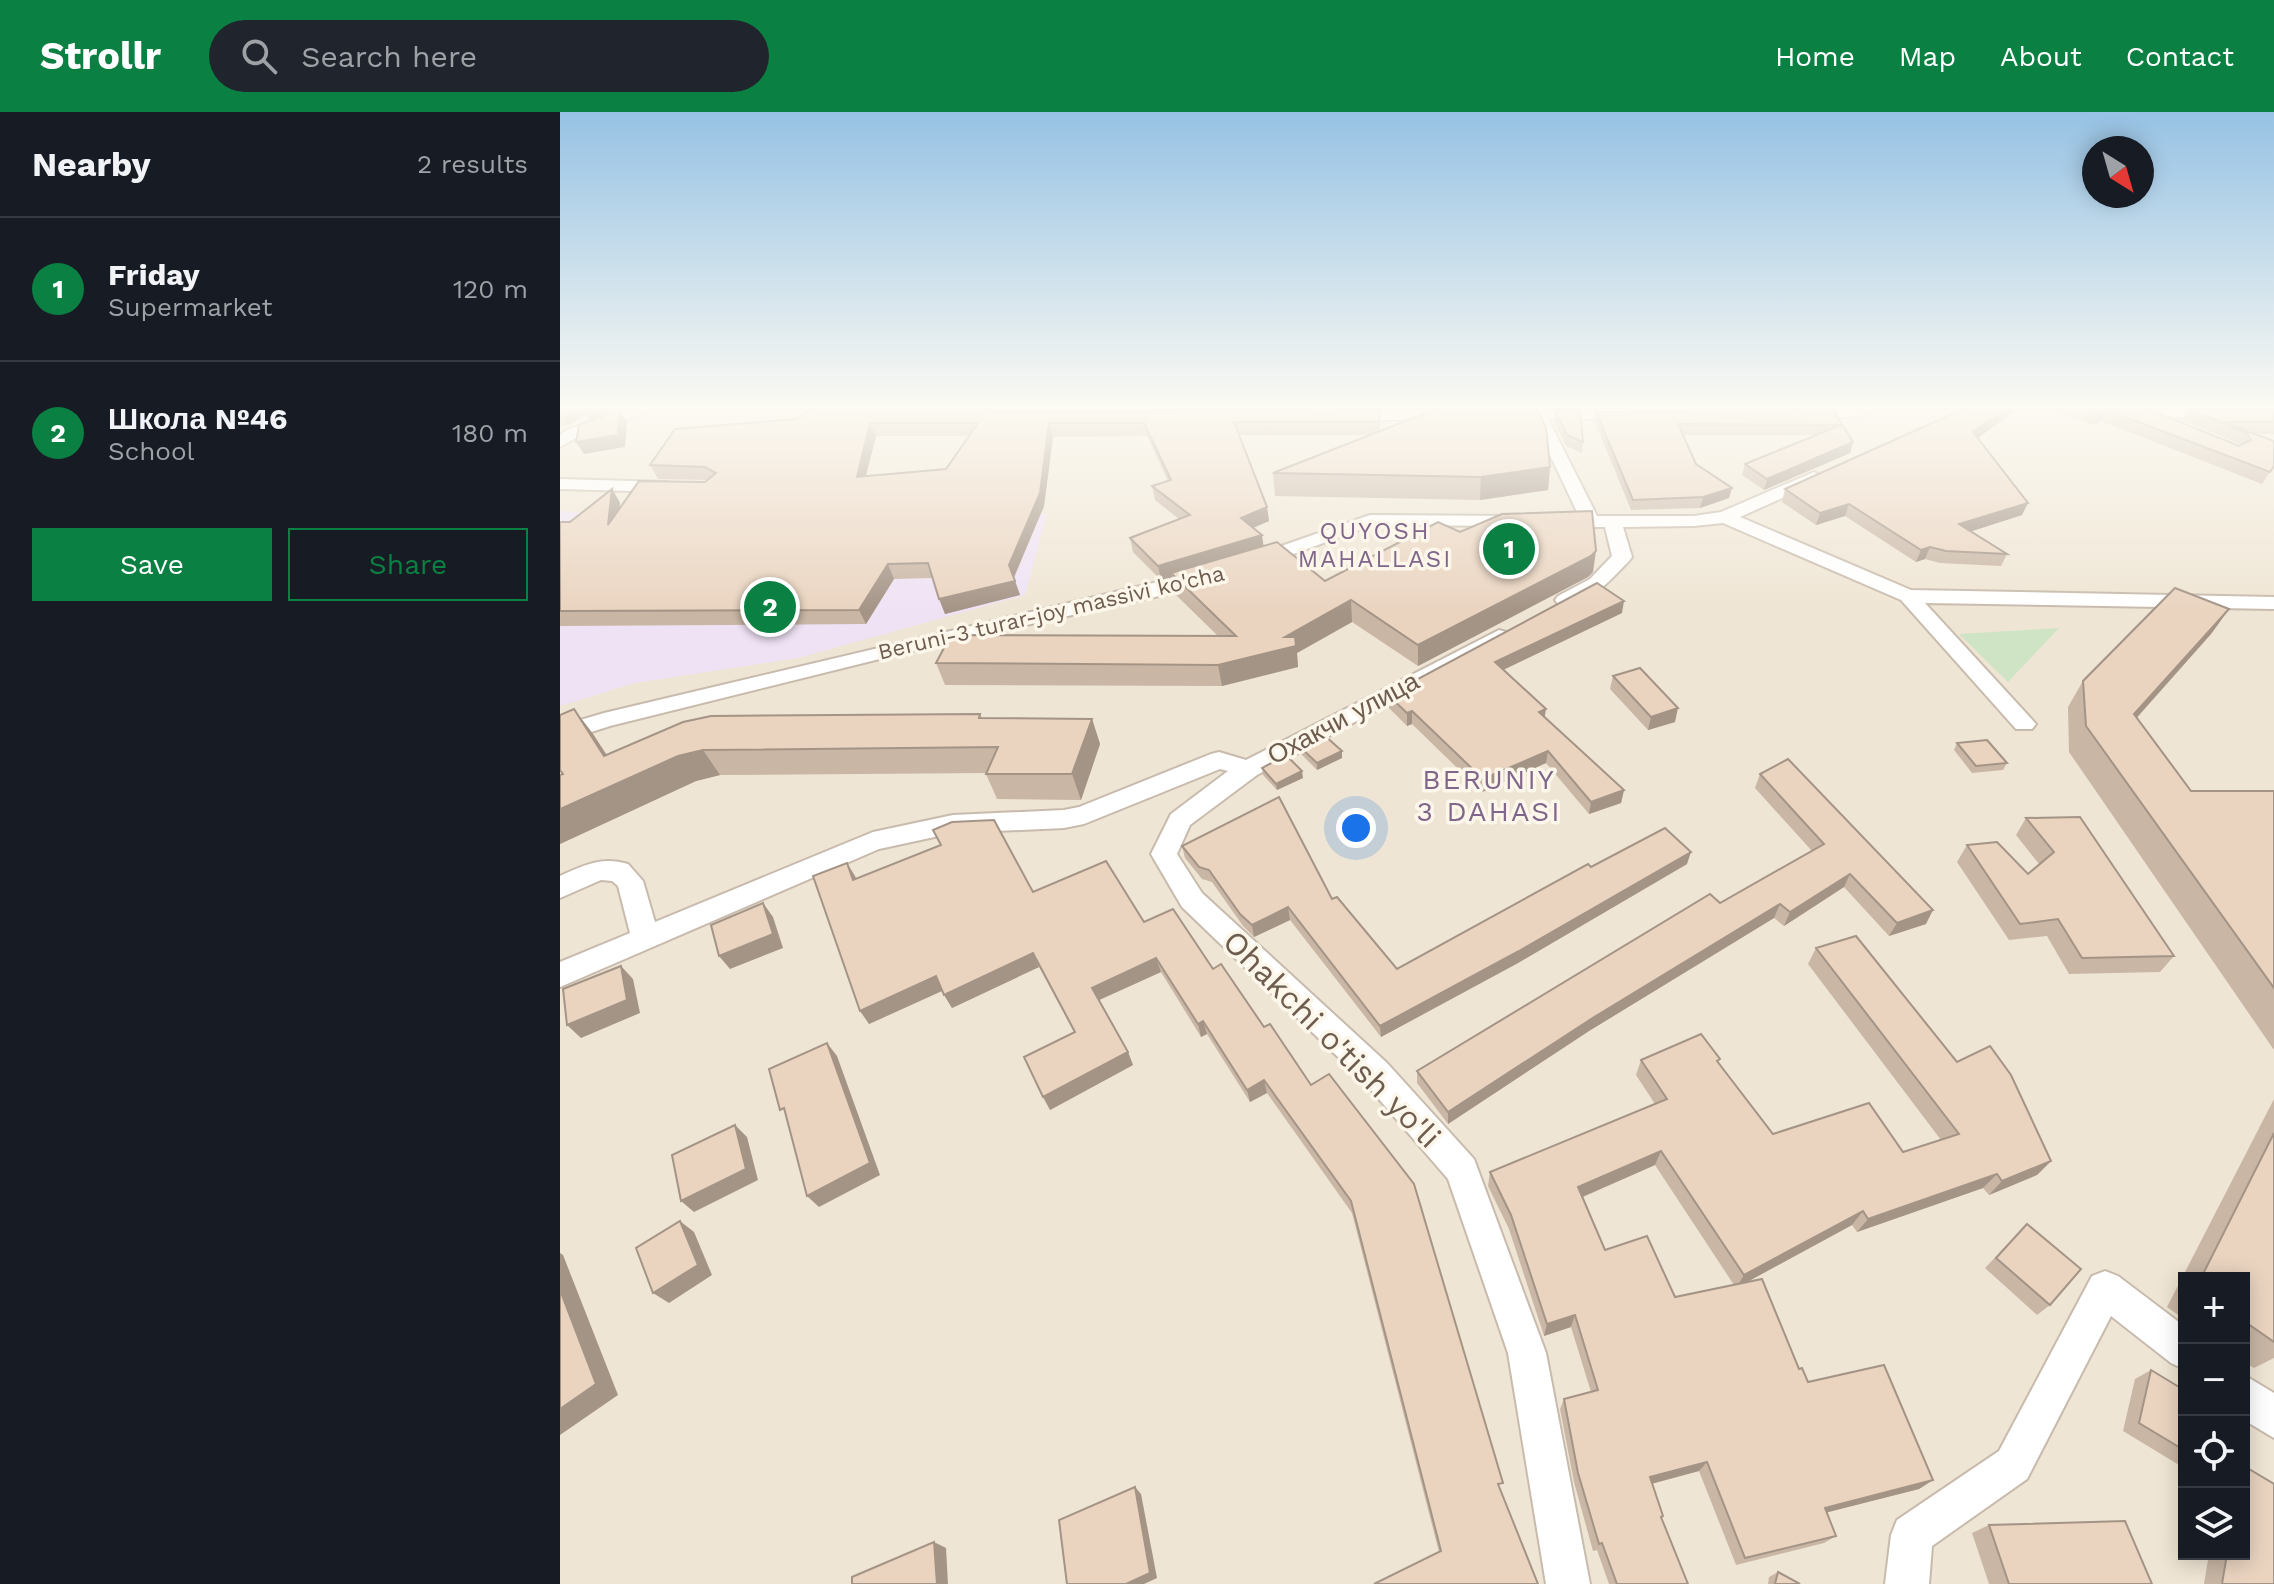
<!DOCTYPE html>
<meta charset="utf-8">
<style>
body{margin:0;font-family:"Work Sans",sans-serif;background:#20242c;color:#f1f3f6}
.controls{position:absolute;right:24px;bottom:24px;display:grid;overflow:hidden;border-radius:0px;box-shadow:0 4px 20px #0003}
.controls button{width:72px;height:72px;display:grid;place-items:center;padding:0;border:0;border-bottom:2px solid #363941;background:#171b24;color:#f1f3f6;font:40px sans-serif}
.compass{position:absolute;left:1522px;top:24px;width:72px;height:72px;border-radius:50%;background:#171b24;box-shadow:0 4px 20px #0003;rotate:143deg}
.you{position:absolute;left:796px;top:716px;width:28px;height:28px;margin:-20px;border:6px solid #fff;border-radius:50%;background:#1a73e8;box-shadow:0 0 0 12px #1a73e833}
.badge{display:grid;place-items:center;width:52px;height:52px;border-radius:50%;background:#0b8043;color:#fff;font-size:26px;font-weight:700}
.pin{position:absolute;translate:-50% -50%;border:4px solid #fff;box-shadow:0 2px 8px #0006}
.list{margin:0;padding:0;list-style:none}
h2{display:flex;justify-content:space-between;align-items:center;height:104px;margin:0;padding:0 32px;font-size:34px}
h2 small{font-size:26px;font-weight:400;color:#9ea1a6}
.list li{display:grid;grid-template-columns:52px 1fr auto;gap:24px;align-items:center;box-sizing:border-box;height:144px;padding:0 32px;border-top:2px solid #363941}
.list b{display:block;font-size:30px;white-space:nowrap}
.list p{margin:0;font-size:26px;white-space:nowrap;color:#9ea1a6}
.list em{font-size:26px;font-style:normal;color:#9ea1a6}
.actions{display:flex;gap:16px;padding:24px 32px}
.actions a{flex:1;padding:18px 0;border:2px solid #0b8043;border-radius:0px;text-align:center;font-size:28px;color:#0b8043}
.actions .main{background:#0b8043;color:#fff}
.icon{flex:none;width:44px;height:44px;fill:none;stroke:currentColor;stroke-width:2;stroke-linecap:round;stroke-linejoin:round}
.map{position:relative;flex:none;width:1714px;height:1472px;overflow:hidden}
header{display:flex;align-items:center;gap:48px;box-sizing:border-box;height:112px;padding:0 40px;background:#0b8043;color:#fff}
header strong{font-size:38px}
nav{display:flex;gap:44px;margin-inline-start:auto;font-size:28px}
.search{width:560px;height:72px;background:#20242c;display:flex;align-items:center;gap:20px;box-sizing:border-box;padding:0 28px;border-radius:44px;color:#9ea1a6;font-size:30px}
main{display:flex}
aside{flex:1;background:#171b24}
.map>svg:first-child{display:block}
.residential{fill:#efe5d4;fill-rule:evenodd}
.education{fill:#efe2f5}
.green{fill:#cfe4c5}
.lines{fill:none;stroke-linecap:round;stroke-linejoin:round}
.street-casing{stroke:#c8bbad;stroke-width:4}
.street{fill:#fff;fill-rule:evenodd}
.wall{fill:#c9b6a5;fill-rule:evenodd}
.shaded-wall{fill:#a49486}
.building{fill:#ead4c0;stroke:#a49486;stroke-width:2;fill-rule:evenodd}
.labels{text-anchor:middle;stroke-width:7;stroke-linejoin:round;paint-order:stroke}
.far-street-label{font-size:22px;fill:#6e5c4e;stroke:#fcf7ea}
.far-neighbourhood-label{font-size:24px;letter-spacing:2px;fill:#80668a;stroke:#fcf7ea}
.street-label{font-size:26px;fill:#6e5c4e;stroke:#fcf7ea}
.neighbourhood-label{font-size:28px;letter-spacing:2px;fill:#80668a;stroke:#fcf7ea}
.near-street-label{font-size:32px;fill:#6e5c4e;stroke:#fcf7ea}
</style>
<header>
<strong>Strollr</strong>
<div class="search"><svg class="icon" aria-label="search" viewBox="0 0 24 24"><circle cx="10" cy="10" r="6"/><path d="M15 15l6 6"/></svg>Search here</div>
<nav><a>Home</a><a>Map</a><a>About</a><a>Contact</a></nav>
</header>
<main>
<aside>
<h2>Nearby<small>2 results</small></h2>
<ul class="list">
<li><span class="badge">1</span><div><b>Friday</b><p>Supermarket</p></div><em>120 m</em></li>
<li><span class="badge">2</span><div><b>Школа №46</b><p>School</p></div><em>180 m</em></li>
</ul>
<div class="actions"><a class="main">Save</a><a>Share</a></div>
</aside>
<div class="map">
<svg width="1714" height="1472" viewBox="0 0 1714 1472">
<rect width="100%" height="100%" fill="#f9f3e5"/>
<!-- residential -->
<path class="residential" d="M0,294H1714V1472H0ZM1624,1166H1684V1442H1624Z"/>
<!-- education -->
<polygon class="education" points="0,399 120,409 487,402 465,483 238,546 75,571 0,594"/>
<!-- green -->
<polygon class="green" points="1499,516 1448,570 1399,522"/>
<g class="lines">
<defs>
<g id="street">
<polygon points="80,294 104,294 19,324 0,335 0,323 7,318"/>
<path d="M966,294H982L984,298L1070,297L1078,302L1070,307H988L1037,404H1134L1161,400L1254,360L1263,365L1260,369L1180,405L1351,478L1714,485V497L1365,491L1476,612L1472,617H1456L1341,488L1163,411L1134,414L1063,415L1072,445L1069,449C1052,466 1025,499 998,492L995,488L998,484L1030,467L1052,444L1045,415H998L989,410L998,405L1019,404L973,307L945,308L937,303L945,298H968Z"/>
<polygon points="1582,295 1714,296 1714,306 1608,305 1608,311 1596,311 1576,303 1574,300"/>
<polygon points="1297,296 1305,301 1303,304 1241,307 1233,302 1241,297"/>
<polygon points="894,298 902,303 900,306 785,309 777,304 785,299"/>
<polygon points="0,367 108,370 117,375 108,380 0,377"/>
<polygon points="810,403 959,404 968,409 959,414 812,413 701,454 687,454 684,450 687,446"/>
<polygon points="648,458 658,464 655,468 604,483 384,531 50,614 0,630 0,614 44,601"/>
<path d="M939,518L946,520L949,524L946,528L697,663L630,713L617,742L642,781L827,951L914,1047L986,1241L1030,1472H986L948,1241L888,1067L805,971L622,795L591,742L611,702L668,659L660,657L524,712L504,716L393,721L319,737L0,875V850L70,821L58,774L52,769L41,768L0,786V764C24,753 42,744 68,752L83,769L95,810L313,720L393,703L504,698L519,695L651,642L659,640L686,648Z"/>
<polygon points="1545,1159 1558,1164 1624,1214 1624,1257 1611,1251 1551,1204 1467,1367 1372,1434 1369,1472 1325,1472 1331,1423 1337,1408 1439,1339 1532,1164"/>
<polygon points="1684,1263 1714,1281 1714,1326 1684,1308"/>
</g>
</defs>
<!-- street casing -->
<use href="#street" class="street-casing"/>
<!-- street -->
<use href="#street" class="street"/>
</g>
<!-- wall -->
<g class="wall">
<polygon points="0,294 63,294 29,308 26,303 8,313 0,313"/>
<polygon points="107,294 135,294 133,296"/>
<path d="M255,294H822L821,296L480,301L820,299V319L990,355L988,378L920,388L715,384L713,361L809,323H679L707,395L709,409L693,416L703,434L765,469L900,420L1033,460L1028,465L858,554L792,510L737,541L738,555L662,574L385,573L376,551L658,524L616,483L612,465L601,468L573,440L570,426L619,407L595,388L592,374L608,369L587,324L493,325L484,394L454,466L460,483L385,502L373,466L334,467L306,512L0,514V410H10L52,377L60,391V397L145,370L147,368L98,367L90,353L237,307ZM316,324H409L386,357L306,364Z"/>
<polygon points="1410,294 1462,294 1418,326 1462,403 1411,419 1447,442 1441,454 1380,451 1365,447 1356,450 1285,404 1256,413 1222,390 1225,377"/>
<polygon points="1483,294 1581,294 1679,334 1680,332 1622,308 1629,297 1714,297 1714,322 1695,322 1714,354 1702,372 1541,309 1533,313"/>
<polygon points="995,299 1023,330 1022,341 1006,334 994,310"/>
<polygon points="1274,299 1293,330 1290,341 1204,378 1182,363 1185,352 1257,323 1122,323 1136,352 1172,376 1169,386 1140,396 1071,398 1035,310 1036,300"/>
<polygon points="1669,497 1651,522 1576,606 1631,679 1714,679 1714,938 1509,640 1508,595 1523,569"/>
<polygon points="1062,501 944,557 985,606 1064,678 1061,691 1029,702 986,651 922,680 852,612 847,614 828,595 828,583"/>
<polygon points="1053,564 1115,610 1088,618 1050,577"/>
<polygon points="14,597 33,622 47,643 420,602 422,606 532,607 540,632 521,688 437,687 426,662 427,661 160,663 136,669 0,732 0,663 3,662"/>
<polygon points="1397,631 1447,651 1443,658 1412,661 1394,638"/>
<polygon points="741,636 782,639 782,646 757,658 741,642"/>
<polygon points="702,656 743,666 717,678 703,663"/>
<polygon points="1200,662 1366,812 1329,824 1284,775 1224,814 1214,806 1029,919 888,1012 857,971 857,959 1160,791 1252,739 1195,676"/>
<polygon points="1466,706 1614,844 1600,860 1509,862 1487,824 1449,828 1397,750 1407,733 1468,762 1479,752 1456,723"/>
<polygon points="622,734 772,787 837,857 1031,755 1127,752 958,851 821,925 730,808 694,825 683,814 652,770 642,767 625,746"/>
<polygon points="296,767 473,780 584,810 653,857 704,915 941,1378 879,1440 792,1101 707,981 690,990 647,922 641,925 601,860 539,888 568,940 573,953 490,998 514,920 479,855 392,896 382,879 309,912"/>
<path d="M1256,836L1397,950L1491,1049L1477,1063L1429,1083L1423,1076L1297,1120L1292,1113L1185,1171L1248,1270L1373,1368L1359,1377L1267,1400L1276,1424L1264,1431L1176,1453L1139,1359L1092,1371L1103,1404L1101,1407L1128,1472H1049L1037,1438L1033,1439L1014,1370L1000,1297L1004,1287L1031,1280L1011,1215L984,1224L949,1117L928,1074L930,1060L1095,992L1076,963L1081,948L1159,951L1213,1022L1343,1040L1381,1028L1248,852ZM1095,1053L1174,1173L1115,1185L1045,1138L1023,1085Z"/>
<polygon points="1714,987 1714,1246 1694,1256 1684,1250 1684,1166 1624,1166 1624,1207 1607,1195"/>
<polygon points="1467,1112 1490,1193 1477,1203 1425,1156"/>
<polygon points="1591,1258 1624,1278 1624,1356 1563,1319 1575,1267"/>
<polygon points="1429,1413 1592,1472 1429,1472 1412,1421"/>
<polygon points="1649,1442 1684,1442 1714,1472 1644,1472"/>
<polygon points="1218,1460 1240,1472 1208,1472 1209,1465"/>
</g>
<!-- shaded-wall -->
<g class="shaded-wall">
<polygon points="25,294 63,294 29,308 26,303 8,313 4,306"/>
<polygon points="1451,294 1462,294 1409,332 1413,320"/>
<polygon points="60,298 67,310 65,335 24,342 16,330"/>
<polygon points="1547,298 1541,309 1533,313 1539,302"/>
<polygon points="310,311 316,324 302,378 297,365"/>
<polygon points="489,311 493,325 484,394 453,467 449,453"/>
<polygon points="1293,330 1290,341 1204,378 1207,367"/>
<polygon points="990,355 988,378 920,388 921,365"/>
<polygon points="1172,376 1169,386 1140,396 1143,385"/>
<polygon points="52,377 60,391 57,427 48,413"/>
<polygon points="1468,391 1462,403 1394,425 1399,412"/>
<polygon points="1289,392 1285,404 1256,413 1260,401"/>
<polygon points="707,395 709,409 683,420 681,406"/>
<polygon points="702,423 704,437 611,461 612,465 601,468 598,454"/>
<polygon points="1370,435 1365,447 1356,450 1361,438"/>
<polygon points="1036,439 1033,460 1028,465 858,554 858,533"/>
<polygon points="328,452 334,467 306,512 299,498"/>
<polygon points="455,469 460,483 385,502 379,487"/>
<polygon points="791,488 792,510 737,541 738,555 662,574 658,553 725,525"/>
<polygon points="1064,489 1062,501 935,562 935,550"/>
<polygon points="1669,497 1651,522 1557,628 1574,602"/>
<polygon points="1118,596 1115,610 1088,618 1091,605"/>
<polygon points="14,597 33,622 63,669 118,644 143,638 160,663 136,669 0,732 0,697 44,644"/>
<polygon points="986,597 984,609 979,600"/>
<polygon points="852,599 852,612 847,614 847,601"/>
<polygon points="532,607 540,632 521,688 512,662"/>
<polygon points="782,639 782,646 757,658 757,651"/>
<polygon points="988,639 986,651 922,680 923,667"/>
<polygon points="742,659 743,666 717,678 716,672"/>
<polygon points="1064,678 1061,691 1029,702 1031,690"/>
<polygon points="1131,740 1127,752 958,851 821,925 820,914"/>
<polygon points="287,751 295,764 302,782 293,768"/>
<polygon points="1290,762 1284,775 1224,814 1230,800"/>
<polygon points="203,791 213,805 223,836 170,857 159,844"/>
<polygon points="1220,792 1214,806 1029,919 888,1012 888,1000 1031,907"/>
<polygon points="728,795 730,808 694,825 692,813"/>
<polygon points="1373,798 1366,812 1329,824 1337,811"/>
<polygon points="473,841 479,855 392,896 384,883"/>
<polygon points="596,846 601,860 537,889 532,876"/>
<polygon points="61,854 73,867 80,901 21,926 7,913"/>
<polygon points="376,864 384,878 309,912 300,899"/>
<polygon points="643,909 647,922 641,925 638,912"/>
<polygon points="267,931 277,944 320,1063 259,1095 247,1084"/>
<polygon points="568,940 573,953 490,998 483,985"/>
<polygon points="704,968 707,981 690,990 687,978"/>
<polygon points="175,1013 187,1025 198,1068 134,1100 121,1089"/>
<polygon points="1101,1039 1095,1053 1015,1088 1018,1075"/>
<polygon points="1491,1049 1477,1063 1429,1083 1442,1069"/>
<polygon points="1437,1062 1423,1076 1297,1120 1308,1107"/>
<polygon points="1303,1099 1292,1113 1176,1176 1184,1163"/>
<polygon points="120,1109 134,1120 152,1163 109,1191 93,1181"/>
<polygon points="0,1141 3,1143 58,1283 0,1323"/>
<polygon points="1015,1203 1011,1215 984,1224 987,1212"/>
<polygon points="1147,1350 1139,1359 1084,1374 1090,1365"/>
<polygon points="1373,1368 1359,1377 1253,1404 1265,1396"/>
<polygon points="575,1375 581,1382 597,1466 584,1472 566,1472"/>
<polygon points="374,1430 386,1436 388,1472 377,1472"/>
</g>
<!-- building -->
<g class="building">
<polygon points="0,294 25,294 4,306 0,306"/>
<polygon points="26,294 42,294 25,301"/>
<path d="M255,294H424L434,301L820,299L819,310H674L707,395L681,406L702,423L598,454L570,426L630,403L592,374L611,368L584,311H489L480,381L449,453L455,469L379,487L368,451L328,452L299,498L0,499V410H10L52,377L48,413L79,369L145,370L156,361L145,355L90,353L115,317L237,307ZM310,311H418L386,357L297,365Z"/>
<polygon points="884,294 975,294 986,315 990,355 921,365 713,361"/>
<polygon points="1410,294 1451,294 1413,320 1468,391 1399,412 1447,442 1386,439 1370,435 1361,438 1289,392 1260,401 1225,377"/>
<polygon points="1519,294 1581,294 1679,334 1691,328 1687,321 1629,297 1714,297 1714,310 1663,310 1714,329 1714,354 1710,360 1547,298 1539,302"/>
<polygon points="60,298 58,323 16,330 19,313"/>
<polygon points="995,299 1020,299 1023,330 1007,323"/>
<polygon points="1274,299 1293,330 1207,367 1185,352 1281,313 1118,312 1136,352 1172,376 1143,385 1073,388 1036,300"/>
<polygon points="1032,399 1036,439 1031,444 858,533 791,488 725,525 735,525 736,534 658,553 376,551 391,523 676,524 611,461 717,430 765,469 878,410 900,420 942,402"/>
<polygon points="1037,471 1064,489 935,550 986,597 979,600 1064,678 1031,690 988,639 923,667 852,599 847,601 828,583"/>
<polygon points="1615,476 1669,497 1574,602 1631,679 1714,679 1714,876 1526,614 1523,569"/>
<polygon points="1080,556 1118,596 1091,605 1053,564"/>
<polygon points="14,597 44,644 123,610 151,604 420,602 419,606 532,607 512,662 426,662 438,635 143,638 118,644 0,697 0,663 3,662 0,658 0,603"/>
<polygon points="764,623 782,639 757,651 741,636"/>
<polygon points="1427,628 1447,651 1416,654 1397,631"/>
<polygon points="726,643 742,659 716,672 702,656"/>
<polygon points="1228,647 1373,798 1337,811 1290,762 1230,800 1220,792 1031,907 888,1000 857,959 1150,782 1160,791 1264,732 1200,662"/>
<polygon points="719,685 772,787 777,785 837,857 1028,752 1031,755 1105,716 1131,740 959,839 820,914 728,795 692,813 680,802 649,758 639,755 622,734"/>
<polygon points="1520,705 1614,844 1522,846 1498,807 1460,812 1407,733 1437,730 1468,762 1494,740 1466,706"/>
<polygon points="434,708 473,780 546,749 584,810 613,797 653,857 661,852 704,915 710,912 751,973 769,962 854,1072 943,1371 938,1372 978,1472 814,1472 881,1439 791,1089 704,968 687,978 643,909 638,912 596,846 532,876 568,940 483,985 464,945 515,920 473,841 384,883 376,864 300,899 253,764 287,751 293,768 381,733 373,718 392,710"/>
<polygon points="203,791 213,822 159,844 151,813"/>
<polygon points="1296,824 1397,950 1430,934 1451,963 1491,1049 1442,1069 1437,1062 1308,1107 1303,1099 1184,1163 1101,1039 1018,1075 1045,1138 1087,1124 1115,1185 1202,1167 1239,1257 1242,1256 1248,1270 1324,1253 1373,1368 1265,1396 1276,1424 1185,1446 1147,1350 1090,1365 1103,1404 1101,1405 1128,1472 1057,1472 1042,1431 1039,1432 1018,1361 1004,1287 1038,1278 1015,1203 987,1212 951,1103 930,1060 1107,987 1081,948 1141,922 1160,947 1157,949 1213,1022 1309,991 1343,1040 1399,1022 1256,836"/>
<polygon points="61,854 67,888 7,913 3,877"/>
<polygon points="267,931 310,1051 247,1084 224,996 220,998 209,957"/>
<polygon points="175,1013 186,1057 121,1089 112,1043"/>
<polygon points="1714,1021 1714,1230 1684,1209 1684,1166 1641,1166"/>
<polygon points="120,1109 138,1153 93,1181 76,1136"/>
<polygon points="1467,1112 1521,1157 1490,1193 1436,1146"/>
<polygon points="0,1178 36,1272 0,1297"/>
<polygon points="1591,1258 1624,1278 1624,1338 1579,1311"/>
<polygon points="1684,1354 1714,1372 1714,1472 1662,1472 1667,1442 1684,1442"/>
<polygon points="575,1375 590,1461 566,1472 507,1472 499,1408"/>
<polygon points="1565,1409 1592,1472 1449,1472 1429,1413"/>
<polygon points="374,1430 377,1472 292,1472 292,1465"/>
<polygon points="1218,1460 1240,1472 1215,1472"/>
</g>
<!-- sky -->
<linearGradient id="sky" x2="0" y2="1"><stop stop-color="#96c2e4"/><stop offset="0.59" stop-color="#fcfaf3"/><stop offset="1" stop-color="#fcfaf3" stop-opacity="0"/></linearGradient>
<rect width="1714" height="500" fill="url(#sky)"/>
<g class="labels">
<!-- far-street labels -->
<g class="far-street-label">
<text transform="translate(491 500) rotate(-13)" y="8">Beruni-3 turar-joy massivi ko'cha</text>
</g>
<!-- far-neighbourhood labels -->
<g class="far-neighbourhood-label">
<text x="815" y="427">QUYOSH<tspan x="815" dy="28">MAHALLASI</tspan></text>
</g>
<!-- street labels -->
<g class="street-label">
<text transform="translate(783 606) rotate(-28)" y="9">Охакчи улица</text>
</g>
<!-- neighbourhood labels -->
<g class="neighbourhood-label">
<text x="929" y="677">BERUNIY<tspan x="929" dy="32">3 DAHASI</tspan></text>
</g>
<!-- near-street labels -->
<g class="near-street-label">
<text transform="translate(772 927) rotate(45)" y="11">Ohakchi o'tish yo'li</text>
</g>
</g>
</svg>
<div class="controls">
<button>+</button>
<button>−</button>
<button><svg class="icon" aria-label="locate" viewBox="0 0 24 24"><circle cx="12" cy="12" r="6"/><path d="M12 2v4M12 18v4M2 12h4M18 12h4"/></svg></button>
<button><svg class="icon" aria-label="layers" viewBox="0 0 24 24"><path d="M12 4l9 5-9 5-9-5zM3 14l9 5 9-5"/></svg></button>
</div>
<svg class="compass" viewBox="-18 -18 36 36"><path d="M0-13l5 13h-10z" fill="#e53935"/><path d="M0 13l5-13h-10z" fill="#9ea1a6"/></svg>
<div class="you"></div>
<div class="pin badge" style="left:949px;top:437px">1</div>
<div class="pin badge" style="left:210px;top:495px">2</div>
</div>
</main>
